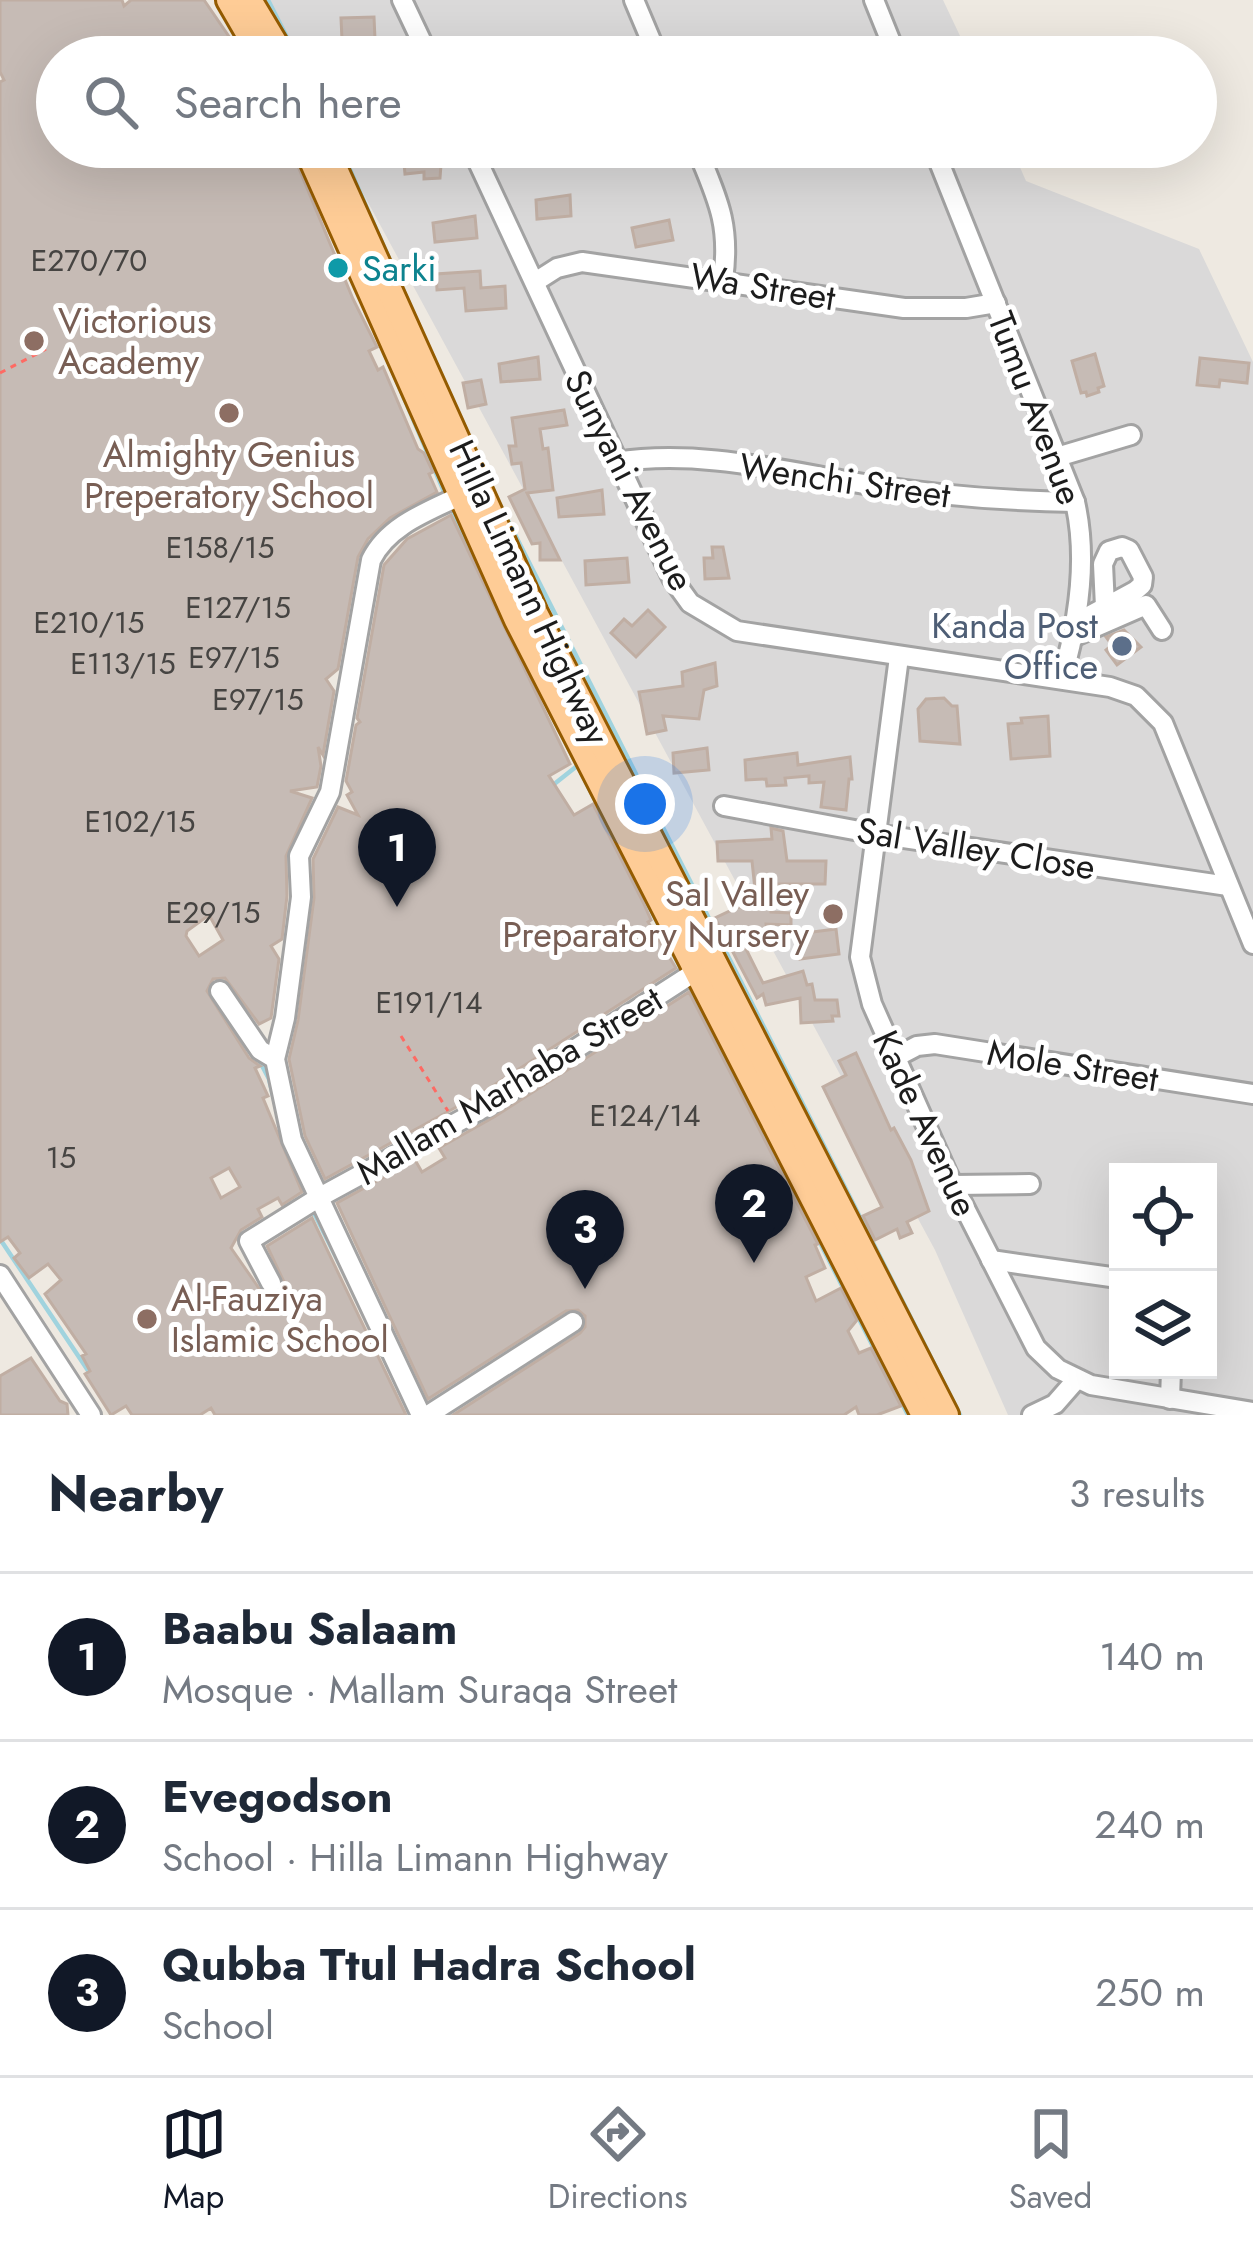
<!DOCTYPE html>
<meta charset="utf-8">
<style>
body{margin:0;font-family:Jost,sans-serif;background:#f2f2f3;color:#1f2937}
.controls{position:absolute;right:36px;bottom:36px;display:grid;overflow:hidden;border-radius:0px;box-shadow:0 12px 48px #0002}
.controls button{width:108px;height:108px;display:grid;place-items:center;padding:0;border:0;border-bottom:3px solid #e0e1e3;background:#fff;color:#1f2937;font:60px sans-serif}
.you{position:absolute;left:645px;top:804px;width:42px;height:42px;margin:-30px;border:9px solid #fff;border-radius:50%;background:#1a73e8;box-shadow:0 0 0 18px #1a73e833}
.badge{display:grid;place-items:center;width:78px;height:78px;border-radius:50%;background:#111827;color:#fff;font-size:39px;font-weight:700}
.pin{position:absolute;translate:-50% -99px;filter:drop-shadow(0 3px 6px #0008)}
.pin::after{content:'';position:absolute;top:63px;width:42px;height:36px;background:inherit;clip-path:polygon(0 0,100% 0,50% 100%)}
.list{margin:0;padding:0;list-style:none}
h2{display:flex;justify-content:space-between;align-items:center;height:156px;margin:0;padding:0 48px;font-size:51px}
h2 small{font-size:39px;font-weight:400;color:#747a83}
.list li{display:grid;grid-template-columns:78px 1fr auto;gap:36px;align-items:center;box-sizing:border-box;height:168px;padding:0 48px;border-top:3px solid #e0e1e3}
.list b{display:block;font-size:45px;white-space:nowrap}
.list p{margin:0;font-size:39px;white-space:nowrap;color:#747a83}
.list em{font-size:39px;font-style:normal;color:#747a83}
.icon{flex:none;width:66px;height:66px;fill:none;stroke:currentColor;stroke-width:2;stroke-linecap:round;stroke-linejoin:round}
.map{position:relative;flex:none;width:1253px;height:1415px;overflow:hidden}
.search{position:absolute;background:#fff;box-shadow:0 12px 48px #0002;left:36px;right:36px;top:36px;height:132px;display:flex;align-items:center;gap:30px;box-sizing:border-box;padding:0 42px;border-radius:66px;color:#747a83;font-size:45px}
.sheet{height:660px;background:#fff}
nav{display:flex;justify-content:space-around;align-items:center;box-sizing:border-box;height:168px;border-top:3px solid #e0e1e3;background:#fff;font-size:33px;color:#747a83}
nav a{display:grid;justify-items:center;gap:6px}
nav .on{color:#111827}
.map>svg:first-child{display:block}
.residential{fill:#dad9d9;fill-rule:evenodd}
.lines{fill:none;stroke-linecap:round;stroke-linejoin:round}
.stream{stroke:#a0d3de;stroke-width:4.5}
.building{fill:#c6bbb5;stroke:#c0aea3;stroke-width:3;fill-rule:evenodd}
.minor-casing{stroke:#a3a3a3;stroke-width:24}
.major-casing{stroke:#945b00;stroke-width:30}
.path{stroke:#fe6a63;stroke-width:3;stroke-dasharray:6 6;stroke-linecap:butt}
.minor{stroke:#fff;stroke-width:18}
.major{stroke:#fecc96;stroke-width:24}
.culture-dot{fill:#0f9aa8;stroke:#fff;stroke-width:4.5}
.education-dot{fill:#8d6e63;stroke:#fff;stroke-width:4.5}
.service-dot{fill:#5c6f8a;stroke:#fff;stroke-width:4.5}
.labels{text-anchor:middle;stroke-width:10;stroke-linejoin:round;paint-order:stroke}
.number-label{font-size:30px;fill:#464442}
.culture-label{font-size:36px;fill:#0d838f;stroke:#fff;text-anchor:start}
.street-label{font-size:36px;fill:#1c1c1c;stroke:#fff}
.education-label{font-size:36px;fill:#785e54;stroke:#fff;text-anchor:start}
.service-label{font-size:36px;fill:#4e5e75;stroke:#fff;text-anchor:end}
</style>
<div class="map">
<svg width="1253" height="1415" viewBox="0 0 1253 1415">
<rect width="100%" height="100%" fill="#eee9e1"/>
<!-- residential -->
<g class="residential">
<polygon points="258,0 943,0 970,57 289,57"/>
<path d="M338,147H1011L1026,181L1199,249L1253,362V1415H1008L935,1250ZM1118,1172H1208V1370H1118Z"/>
</g>
<g class="lines">
<!-- stream -->
<g class="stream">
<polyline points="268,0 297,57"/>
<polyline points="239,40 247,57"/>
<polyline points="340,147 428,347"/>
<polyline points="381,344 445,494"/>
<polyline points="450,504 480,574 682,971"/>
<polyline points="500,505 960,1415"/>
<polyline points="338,700 342,676"/>
<polyline points="553,785 577,766"/>
<polyline points="687,982 908,1415"/>
<polyline points="258,1058 269,1079 279,1120"/>
<polyline points="312,1209 350,1285"/>
<polyline points="0,1239 91,1375"/>
</g>
</g>
<!-- building -->
<g class="building">
<path d="M0,0H122L124,6L131,0H204L243,57H82L78,51L70,57H57V147L67,152L76,147H290L353,299L377,347L369,351L378,370L383,367L418,449L424,453L433,472L429,474L437,492L390,518L368,539L358,557L338,669L326,679L334,691L323,755L318,747L321,766L317,787L290,791L312,798L286,856L287,896L282,939L271,946L279,959L271,1018L259,1024L225,978L213,979L207,991L249,1058L260,1066L255,1068L268,1096L263,1098L302,1192L282,1205L278,1198L258,1209L262,1217L241,1230L231,1248L263,1294L276,1295L284,1282L267,1246L312,1218L406,1415H215L211,1408L200,1415H132L126,1406L111,1415L85,1374L90,1371L82,1356L86,1354L45,1294L61,1280L48,1264L29,1278L14,1258L20,1253L8,1237L0,1242V82L4,80L0,72ZM209,915L223,940L199,956L186,936L187,931ZM229,1168L240,1187L221,1198L211,1178Z"/>
<polygon points="374,17 375,39 342,40 341,18"/>
<polygon points="442,151 440,178 424,179 424,172 405,174 403,153"/>
<polygon points="570,195 571,216 537,219 536,200"/>
<polygon points="475,216 477,238 435,242 433,223"/>
<polygon points="669,220 673,240 636,247 632,228"/>
<polygon points="480,271 481,288 505,286 506,308 466,311 464,288 437,290 436,274"/>
<polygon points="1095,354 1104,386 1098,388 1099,392 1087,396 1086,392 1081,393 1072,361"/>
<polygon points="538,357 540,379 501,382 499,364"/>
<polygon points="1200,358 1249,363 1247,383 1220,380 1219,387 1197,385"/>
<polygon points="481,380 486,404 468,408 463,383"/>
<polygon points="564,410 567,425 540,429 543,449 548,448 553,490 527,493 560,560 540,560 540,543 532,544 509,497 525,489 521,463 512,464 509,446 516,446 512,418"/>
<polygon points="602,490 604,514 559,517 557,498"/>
<polygon points="451,515 570,764 549,776 574,815 593,804 643,902 651,920 648,922 676,968 480,1094 325,1179 305,1136 289,1059 298,1020 314,898 313,859 338,807 358,815 347,795 352,792 346,781 356,725 360,722 357,718 384,565 407,539"/>
<polygon points="712,547 723,547 729,578 705,579 704,558 713,558"/>
<polygon points="627,558 629,582 586,585 585,561"/>
<polygon points="648,610 665,627 636,657 611,633 624,619 632,626"/>
<polygon points="1124,630 1141,647 1117,665 1106,650 1112,645 1106,637"/>
<polygon points="715,663 717,686 704,690 699,719 663,716 666,730 647,734 639,692 683,686 682,672"/>
<polygon points="944,698 952,706 957,706 960,744 920,741 918,709 926,699"/>
<polygon points="1048,716 1050,756 1011,759 1008,724 1022,723 1021,718"/>
<polygon points="707,748 709,770 674,773 673,753"/>
<polygon points="797,753 798,765 850,757 852,779 849,779 846,810 821,807 824,782 809,783 809,776 785,778 786,785 767,786 766,779 746,780 745,760"/>
<polygon points="771,828 783,831 787,861 826,861 825,884 769,884 771,912 791,913 791,925 766,924 768,947 746,949 763,983 803,971 807,985 812,984 815,1000 837,1000 839,1016 832,1016 833,1021 801,1023 800,998 766,1005 763,994 757,998 715,918 738,907 757,909 752,861 718,861 717,842 772,839"/>
<polygon points="836,929 839,954 800,959 797,934"/>
<polygon points="689,992 818,1244 815,1245 825,1268 806,1277 816,1301 841,1288 857,1320 848,1331 859,1353 871,1348 901,1406 877,1415 859,1415 856,1407 844,1415 453,1415 580,1333 585,1327 585,1316 578,1310 566,1311 428,1399 337,1203 415,1160 422,1172 445,1158 439,1148 494,1117"/>
<polygon points="856,1053 891,1130 894,1128 911,1160 929,1211 907,1222 912,1233 900,1238 897,1229 875,1240 863,1216 882,1207 823,1087 846,1075 839,1061"/>
<polygon points="31,1358 60,1401 67,1404 68,1415 0,1415 0,1376"/>
</g>
<g class="lines">
<defs>
<g id="minor">
<polyline points="402,0 429,57"/>
<polyline points="634,0 658,57"/>
<polyline points="874,0 897,57"/>
<polyline points="471,147 672,578 690,603 737,631 1110,687 1136,696 1163,723 1253,944"/>
<path d="M696,147C717,198 731,224 723,280"/>
<path d="M933,147L1075,502C1088,559 1078,623 1062,678"/>
<polyline points="535,282 557,268 582,262 904,308 966,308 996,303"/>
<polyline points="1057,457 1131,435"/>
<path d="M616,462C698,449 783,471 864,484C934,495 1004,501 1075,502"/>
<polyline points="1076,623 1135,591 1142,585 1143,577 1129,550 1122,547 1109,551 1103,564 1105,607"/>
<polyline points="1075,636 1146,605 1162,630"/>
<polyline points="899,657 860,957 872,1004 948,1175 1036,1348 1058,1369 1091,1385 1253,1412"/>
<polyline points="724,806 876,834 1228,886"/>
<polyline points="220,991 260,1050 275,1059"/>
<polyline points="896,1057 917,1046 935,1044 1253,1094"/>
<polyline points="953,1185 1030,1184"/>
<polyline points="991,1260 1118,1278"/>
<polyline points="0,1275 91,1415"/>
<polyline points="271,1283 249,1241 318,1198 487,1106 698,970"/>
<polyline points="1170,1399 1171,1370"/>
<path d="M421,1415L292,1140L275,1059L285,1018L301,897L299,856L330,792L371,560C388,525 429,511 462,495"/>
<polyline points="428,1415 573,1322"/>
<polyline points="1032,1415 1055,1404 1076,1380"/>
</g>
<g id="major">
<polyline points="229,0 262,57"/>
<polyline points="249,0 283,57"/>
<polyline points="306,147 517,620 924,1415"/>
<polyline points="325,147 535,613 946,1415"/>
</g>
</defs>
<!-- minor casing -->
<use href="#minor" class="minor-casing"/>
<!-- major casing -->
<use href="#major" class="major-casing"/>
<!-- path -->
<g class="path">
<polyline points="0,373 46,349"/>
<polyline points="401,1036 448,1111"/>
</g>
<!-- minor -->
<use href="#minor" class="minor"/>
<!-- major -->
<use href="#major" class="major"/>
</g>
<!-- markers -->
<circle class="culture-dot" cx="338" cy="268" r="12"/>
<g class="education-dot">
<circle cx="34" cy="341" r="12"/>
<circle cx="229" cy="413" r="12"/>
<circle cx="833" cy="914" r="12"/>
<circle cx="147" cy="1319" r="12"/>
</g>
<circle class="service-dot" cx="1122" cy="646" r="12"/>
<g class="labels">
<!-- number labels -->
<g class="number-label">
<text x="89" y="271">E270/70</text>
<text x="220" y="558">E158/15</text>
<text x="238" y="618">E127/15</text>
<text x="89" y="633">E210/15</text>
<text x="234" y="668">E97/15</text>
<text x="123" y="674">E113/15</text>
<text x="258" y="710">E97/15</text>
<text x="140" y="832">E102/15</text>
<text x="213" y="923">E29/15</text>
<text x="429" y="1013">E191/14</text>
<text x="645" y="1126">E124/14</text>
<text x="61" y="1168">15</text>
</g>
<!-- culture labels -->
<g class="culture-label">
<text x="362" y="281">Sarki</text>
</g>
<!-- street labels -->
<g class="street-label">
<text transform="translate(763 286) rotate(9)" y="13">Wa Street</text>
<text transform="translate(1036 408) rotate(69)" y="13">Tumu Avenue</text>
<text transform="translate(630 480) rotate(63)" y="13">Sunyani Avenue</text>
<text transform="translate(845 480) rotate(8)" y="13">Wenchi Street</text>
<text transform="translate(530 592) rotate(65)" y="13">Hilla Limann Highway</text>
<text transform="translate(976 848) rotate(9)" y="13">Sal Valley Close</text>
<text transform="translate(1073 1065) rotate(9)" y="13">Mole Street</text>
<text transform="translate(509 1085) rotate(-31)" y="13">Mallam Marhaba Street</text>
<text transform="translate(926 1123) rotate(65)" y="13">Kade Avenue</text>
</g>
<!-- education labels -->
<g class="education-label">
<text x="58" y="333">Victorious<tspan x="58" dy="41">Academy</tspan></text>
<text x="229" y="467" text-anchor="middle">Almighty Genius<tspan x="229" dy="41">Preperatory School</tspan></text>
<text x="809" y="906" text-anchor="end">Sal Valley<tspan x="809" dy="41">Preparatory Nursery</tspan></text>
<text x="171" y="1311">Al-Fauziya<tspan x="171" dy="41">Islamic School</tspan></text>
</g>
<!-- service labels -->
<g class="service-label">
<text x="1098" y="638">Kanda Post<tspan x="1098" dy="41">Office</tspan></text>
</g>
</g>
</svg>
<div class="controls">
<button><svg class="icon" aria-label="locate" viewBox="0 0 24 24"><circle cx="12" cy="12" r="6"/><path d="M12 2v4M12 18v4M2 12h4M18 12h4"/></svg></button>
<button><svg class="icon" aria-label="layers" viewBox="0 0 24 24"><path d="M12 4l9 5-9 5-9-5zM3 14l9 5 9-5"/></svg></button>
</div>
<div class="you"></div>
<div class="pin badge" style="left:397px;top:907px">1</div>
<div class="pin badge" style="left:754px;top:1263px">2</div>
<div class="pin badge" style="left:585px;top:1289px">3</div>
<div class="search"><svg class="icon" aria-label="search" viewBox="0 0 24 24"><circle cx="10" cy="10" r="6"/><path d="M15 15l6 6"/></svg>Search here</div>
</div>
<section class="sheet">
<h2>Nearby<small>3 results</small></h2>
<ul class="list">
<li><span class="badge">1</span><div><b>Baabu Salaam</b><p>Mosque · Mallam Suraqa Street</p></div><em>140 m</em></li>
<li><span class="badge">2</span><div><b>Evegodson</b><p>School · Hilla Limann Highway</p></div><em>240 m</em></li>
<li><span class="badge">3</span><div><b>Qubba Ttul Hadra School</b><p>School</p></div><em>250 m</em></li>
</ul>
</section>
<nav>
<a class="on"><svg class="icon" aria-label="map" viewBox="0 0 24 24"><path d="M3 6l6-2 6 2 6-2v14l-6 2-6-2-6 2zM9 4v14M15 6v14"/></svg>Map</a>
<a><svg class="icon" aria-label="directions" viewBox="0 0 24 24"><path d="M12 3l9 9-9 9-9-9zM9 14v-3h6M13 9l2 2-2 2"/></svg>Directions</a>
<a><svg class="icon" aria-label="saved" viewBox="0 0 24 24"><path d="M7 4h10v16l-5-4-5 4z"/></svg>Saved</a>
</nav>
